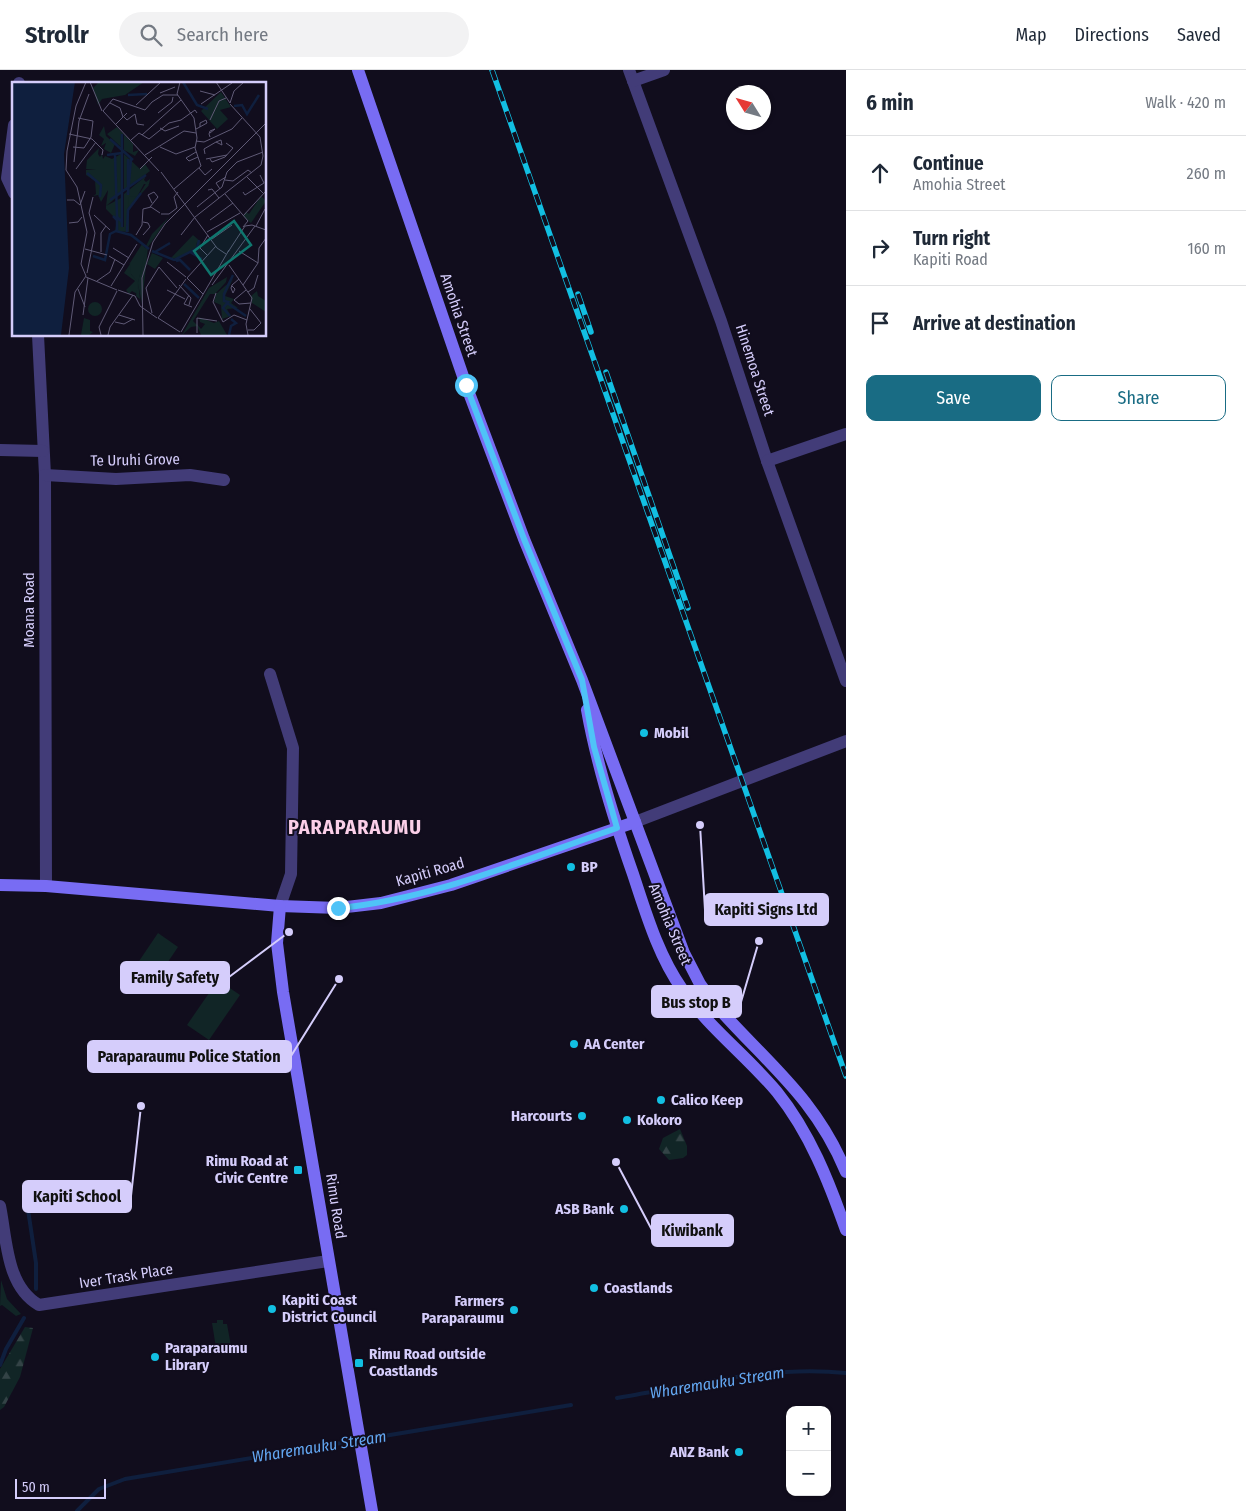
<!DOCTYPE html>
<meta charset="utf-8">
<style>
body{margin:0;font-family:"Fira Sans Condensed",sans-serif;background:#f2f2f3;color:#1f2937}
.controls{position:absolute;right:15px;bottom:15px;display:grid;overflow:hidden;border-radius:10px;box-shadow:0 1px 4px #0004}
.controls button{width:45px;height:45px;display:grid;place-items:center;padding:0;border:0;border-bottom:1px solid #e0e1e3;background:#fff;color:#1f2937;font:25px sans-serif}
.compass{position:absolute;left:726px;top:15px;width:45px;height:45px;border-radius:50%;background:#fff;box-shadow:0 1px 4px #0004;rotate:307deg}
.scale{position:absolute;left:15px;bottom:12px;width:91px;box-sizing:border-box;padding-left:5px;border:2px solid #d5cdfb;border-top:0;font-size:14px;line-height:18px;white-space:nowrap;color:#d5cdfb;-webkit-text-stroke:4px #110d1d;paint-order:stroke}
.stop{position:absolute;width:15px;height:15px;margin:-11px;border:4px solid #4fc3f7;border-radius:50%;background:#fff}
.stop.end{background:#4fc3f7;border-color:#fff;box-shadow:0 1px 5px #0008}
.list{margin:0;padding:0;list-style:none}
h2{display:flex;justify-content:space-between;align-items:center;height:65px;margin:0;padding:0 20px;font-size:21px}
h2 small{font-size:16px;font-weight:400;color:#747a83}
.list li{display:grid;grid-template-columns:32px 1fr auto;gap:15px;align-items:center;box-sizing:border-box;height:75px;padding:0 20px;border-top:1px solid #e0e1e3}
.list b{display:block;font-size:19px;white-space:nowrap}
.list p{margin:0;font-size:16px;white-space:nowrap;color:#747a83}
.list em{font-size:16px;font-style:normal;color:#747a83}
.actions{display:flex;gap:10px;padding:15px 20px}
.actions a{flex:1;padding:11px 0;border:1px solid #196c84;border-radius:10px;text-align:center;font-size:18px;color:#196c84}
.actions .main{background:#196c84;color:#fff}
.icon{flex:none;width:28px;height:28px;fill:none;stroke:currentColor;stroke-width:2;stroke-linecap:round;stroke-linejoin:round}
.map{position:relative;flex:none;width:846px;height:1441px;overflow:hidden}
header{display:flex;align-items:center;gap:30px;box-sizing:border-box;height:70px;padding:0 25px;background:#fff;border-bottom:1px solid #e0e1e3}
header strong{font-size:24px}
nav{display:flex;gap:28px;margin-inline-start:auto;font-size:18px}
.search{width:350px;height:45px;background:#f2f2f3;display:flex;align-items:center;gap:12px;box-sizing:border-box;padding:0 18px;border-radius:28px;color:#747a83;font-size:19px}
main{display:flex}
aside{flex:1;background:#fff}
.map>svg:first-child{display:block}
.grass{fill:#112526}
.forest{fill:url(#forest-firs)}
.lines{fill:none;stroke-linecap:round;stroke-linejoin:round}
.stream{stroke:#0f1f3e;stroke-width:4}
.minor{stroke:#423c78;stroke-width:12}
.tertiary{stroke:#423c78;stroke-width:12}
.secondary{stroke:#786cf3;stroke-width:12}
.rail-casing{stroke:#12bfe2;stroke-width:5.5}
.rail{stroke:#110d1d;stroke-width:4;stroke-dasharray:11;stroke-linecap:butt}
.route{stroke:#4fc3f7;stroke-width:6}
.poi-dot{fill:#12bfe2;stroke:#110d1d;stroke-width:2}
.labels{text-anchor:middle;stroke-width:4;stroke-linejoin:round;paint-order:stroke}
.street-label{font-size:15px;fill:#d5cdfb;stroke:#110d1d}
.poi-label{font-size:15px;font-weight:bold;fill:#d5cdfb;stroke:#110d1d;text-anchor:start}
.water-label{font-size:16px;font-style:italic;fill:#63a7f2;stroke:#110d1d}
.district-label{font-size:20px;font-weight:bold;letter-spacing:1px;fill:#fbcfe8;stroke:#110d1d}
.inset-river{fill:none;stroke:#0f1f3e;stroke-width:2.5}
.inset-road{fill:none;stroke:#5f5a76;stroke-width:1}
.view{fill:#0f766e;fill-opacity:0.15;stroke:#0f766e;stroke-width:2.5}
.inset-edge{fill:none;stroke:#d5cdfb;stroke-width:2.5}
.leader{fill:none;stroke:#d5cdfb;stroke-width:2}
.callout-dot{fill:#d5cdfb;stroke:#110d1d;stroke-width:2}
.callout{fill:#d5cdfb;stroke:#d5cdfb;stroke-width:2}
.callout-label{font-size:16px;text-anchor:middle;font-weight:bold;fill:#111}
</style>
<header>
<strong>Strollr</strong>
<div class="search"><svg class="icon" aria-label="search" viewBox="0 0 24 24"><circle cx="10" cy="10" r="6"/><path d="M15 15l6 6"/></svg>Search here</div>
<nav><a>Map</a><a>Directions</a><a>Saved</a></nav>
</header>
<main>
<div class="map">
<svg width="846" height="1441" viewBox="0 0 846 1441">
<defs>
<pattern id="forest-firs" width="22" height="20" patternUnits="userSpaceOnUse" patternTransform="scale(1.25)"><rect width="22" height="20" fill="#112526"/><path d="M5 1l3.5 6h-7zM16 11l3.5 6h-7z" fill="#334346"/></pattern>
</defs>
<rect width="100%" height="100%" fill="#110d1d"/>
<!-- grass -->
<g class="grass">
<polygon points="158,863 178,877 151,917 131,903"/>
<polygon points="218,910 240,925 209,970 187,955"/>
<polygon points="1,1210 7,1229 21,1244 16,1246 2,1235 0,1236"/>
<polygon points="217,1250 223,1250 223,1254 227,1254 231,1276 216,1278 212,1253 217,1253"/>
</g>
<!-- forest -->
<g class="forest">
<polygon points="680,1059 687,1076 687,1085 683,1088 669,1090 659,1079 663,1068"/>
<polygon points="25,1257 33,1258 20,1307 4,1337 0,1340 0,1299"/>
</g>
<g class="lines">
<!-- stream -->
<g class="stream">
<polyline points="27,1133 36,1193 36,1219"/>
<polyline points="0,1295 6,1279 24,1248"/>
<path d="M617,1328C693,1315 769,1295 846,1303"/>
<polyline points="77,1441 99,1419 125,1409 571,1335"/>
</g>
<!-- minor -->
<g class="minor">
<polyline points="629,0 721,251 767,391 846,611"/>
<polyline points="633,11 664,0"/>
<polyline points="19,14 19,13"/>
<polyline points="14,55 7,108 14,123"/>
<polyline points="38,265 45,405 46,816"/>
<polyline points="0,380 43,381"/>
<polyline points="767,391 846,364"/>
<polyline points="45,405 116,409 190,405 224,410"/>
<polyline points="270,604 293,678 291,804 280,836"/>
<path d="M0,1136C7,1170 6,1216 39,1235L328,1191"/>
</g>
<!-- tertiary -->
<polyline class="tertiary" points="635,752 846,671"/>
<!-- secondary -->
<g class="secondary">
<path d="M358,0L466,315L524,469L582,610L684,883L700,914L713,932C765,992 814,1025 846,1102"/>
<path d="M587,640C597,696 614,750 633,804C646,843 658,885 682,919C709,958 747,986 777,1022C810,1063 829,1112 846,1160"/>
<polyline points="0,815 46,816 280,836 338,838 381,833 451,815 635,752"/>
<polyline points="280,836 277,873 283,922 372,1441"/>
</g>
<defs>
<g id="rail">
<polyline points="492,0 846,1006"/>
<polyline points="578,224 591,262"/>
<polyline points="606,302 688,538"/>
</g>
</defs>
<!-- rail casing -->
<use href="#rail" class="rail-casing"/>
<!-- rail -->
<use href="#rail" class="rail"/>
</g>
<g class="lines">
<!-- route -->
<path class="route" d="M338,838C434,829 526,789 617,758L594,677L582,610L524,469L466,315"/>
</g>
<!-- markers -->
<g class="poi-dot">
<circle cx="644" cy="663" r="5"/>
<circle cx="571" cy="797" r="5"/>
<circle cx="574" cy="974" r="5"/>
<circle cx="661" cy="1030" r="5"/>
<circle cx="582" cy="1046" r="5"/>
<circle cx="627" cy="1050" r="5"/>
<rect x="293" y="1095" width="10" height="10" rx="2.5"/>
<circle cx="624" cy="1139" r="5"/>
<circle cx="594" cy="1218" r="5"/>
<circle cx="272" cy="1239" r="5"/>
<circle cx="514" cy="1240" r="5"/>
<circle cx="155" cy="1287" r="5"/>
<rect x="354" y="1288" width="10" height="10" rx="2.5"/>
<circle cx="739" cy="1382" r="5"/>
</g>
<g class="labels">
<!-- street labels -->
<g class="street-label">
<text transform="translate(459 245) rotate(71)" y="5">Amohia Street</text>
<text transform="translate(755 300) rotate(72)" y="5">Hinemoa Street</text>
<text transform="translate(135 390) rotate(-1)" y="5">Te Uruhi Grove</text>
<text transform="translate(29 540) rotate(-90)" y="5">Moana Road</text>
<text transform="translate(430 802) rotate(-16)" y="5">Kapiti Road</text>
<text transform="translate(670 854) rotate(67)" y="5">Amohia Street</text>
<text transform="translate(336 1136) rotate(81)" y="5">Rimu Road</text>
<text transform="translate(126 1206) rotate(-9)" y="5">Iver Trask Place</text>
</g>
<!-- poi labels -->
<g class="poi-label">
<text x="654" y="668">Mobil</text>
<text x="581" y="802">BP</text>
<text x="584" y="979">AA Center</text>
<text x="671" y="1035">Calico Keep</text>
<text x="572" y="1051" text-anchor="end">Harcourts</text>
<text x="637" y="1055">Kokoro</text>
<text x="288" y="1096" text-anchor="end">Rimu Road at<tspan x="288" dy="17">Civic Centre</tspan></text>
<text x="614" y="1144" text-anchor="end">ASB Bank</text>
<text x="604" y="1223">Coastlands</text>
<text x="282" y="1235">Kapiti Coast<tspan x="282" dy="17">District Council</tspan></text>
<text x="504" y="1236" text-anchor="end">Farmers<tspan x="504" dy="17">Paraparaumu</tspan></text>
<text x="165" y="1283">Paraparaumu<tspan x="165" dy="17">Library</tspan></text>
<text x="369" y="1289">Rimu Road outside<tspan x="369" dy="17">Coastlands</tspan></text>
<text x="729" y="1387" text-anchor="end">ANZ Bank</text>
</g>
<!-- water labels -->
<g class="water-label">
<text transform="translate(717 1312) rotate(-9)" y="6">Wharemauku Stream</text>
<text transform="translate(319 1376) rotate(-9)" y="6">Wharemauku Stream</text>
</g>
<!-- district labels -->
<g class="district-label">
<text x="355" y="764">PARAPARAUMU</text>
</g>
</g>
<!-- overview -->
<g transform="translate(12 12)">
<rect width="254" height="254" fill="#110d1d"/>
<path d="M87,0H132L113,13L90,17L86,23L81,6ZM92,44L94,54L103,62L99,71L92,67L94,61L89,64L92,57L87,53ZM105,45L121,62V70L127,68L123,74L112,68V52L109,53V65L95,52ZM87,66L86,72L88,75L90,72L91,77L93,74L100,77L109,72V112L94,124L96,108L89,120L86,113L81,114L84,112L83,99L74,93V88L84,87H74L75,78ZM112,72L128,87L133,82L138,89L112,109ZM134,94L132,98L134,100L138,97L137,102H132L125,115H117V150L103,149L105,138L94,127V124L109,116V145H112V112ZM157,135L136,165L130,222L126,202L127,213L120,209L117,212L114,208L123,199L112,191L118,182L115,180L119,182V192L126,200L133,166L140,152ZM181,153L189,160L187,165L185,160L184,166L164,177L159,176ZM245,209L246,214L254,219V230L240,221L239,214ZM187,235L202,241L207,239L215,253H189L184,241L189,247L193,242L188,240Z" fill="#112526"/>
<path d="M215,195L214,200L203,212H198L181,239L186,244L179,245L170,253L197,206Z" fill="#112526"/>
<path d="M135,100L137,103L117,126L115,151L117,115L126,114ZM130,162L134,167L126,201L128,217L124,214L126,201L119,192L118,181ZM140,171L151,176L143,187L135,182Z" fill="#112526"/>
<path d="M209,10L219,25L208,28L216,37L205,47L189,29ZM249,114L254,119L239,141L231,134L234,130L237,132ZM221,197L213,214L222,217L219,221L226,226L215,227L219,234L210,237L209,223L202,220L204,212ZM76 227a7 7 0 1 1 14 0a7 7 0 1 1-14 0ZM72,236L78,238V249L81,250L77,253H69Z" fill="#112526"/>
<path d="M0,0H63L52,72L57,186L49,253H0Z" fill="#0f1f3e"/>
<path class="inset-river" d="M171,0L185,23L196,27M116,13L135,12M222,24L230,23L235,32L247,13M98,57L121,78M103,72L105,135L110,140M95,73L110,71M116,77V113M75,91L89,103L88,115M116,112L119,77M98,118L134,93M101,134L105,138V148M110,145V52M115,150L116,128L129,111M140,169L162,178L178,170L190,177M143,170L158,161M178,170L185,166L187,158M81,174L93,178L98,152L104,149L119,153L137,167M164,179L168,178L178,188M172,202L187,216M215,221L234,234M218,234L211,226L216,220L212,219V212L221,193M217,253L219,244L224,241L219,237"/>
<path class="inset-road" d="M78,0L90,29M204,0L218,21M188,9L203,13M148,11L163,5M140,20L151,13H166M98,21L108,26L111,35M218,21L222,9L232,0M189,22L220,1M124,23L149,0M91,29L101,17L133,28L140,20M91,29L147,89M146,31L160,20L161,15M112,35L115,38L123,32L125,42L132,43M66,36L81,39M198,38L207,19L214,16M104,42L115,31M148,46L153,49L167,44M184,47L186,46L195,41L194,38L188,41V45M198,51L203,47L198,49L197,52L198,55M57,52L80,57L91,68L90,73M130,53L169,18M119,58L127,51L137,57L157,41L169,38L183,28L185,31M184,59L192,60L220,47L230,36M61,65L72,66L79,55L81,39M148,65L164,72L183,65M184,70L174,76L177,79L186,75M193,72L192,67L204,60L209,58L210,63L204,60M133,73L172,49L184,51M194,77L215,73M198,77L200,80L213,75L221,66L214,61M62,80L67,39L77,12M187,86L193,93L200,87M64,87L84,60M128,87L140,75M149,90L205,166L214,172M235,95L252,112M213,98L221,99L236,88L240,91M162,107L189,84L183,66L185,56L182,36L165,12L168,0M208,107L204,101L214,95M196,108L200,107L207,116M231,110L233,113L252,101L248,93M213,112L236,139L231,145M55,118H62L68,123L73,109M138,125L146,115L142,110L136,113L140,121M185,125L210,105L215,90L225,80L251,70M149,132H157L165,126L162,115L166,110M82,133L98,148M231,134L254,109M183,135L249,83L251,74L248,55L218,22M198,138L221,121M131,140L136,141L138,145L131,153M57,141L66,140L70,135M244,144L253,127M195,150L228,131M124,153L130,143L131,127L139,125L148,131M169,153L183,135M200,157L220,143M101,166L117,176M73,167L95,173M227,169L246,181M89,170V151L94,144M216,170L233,144L240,143L254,148M195,173L188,166L196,153M97,174L112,183M155,180L174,195M217,183L240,216L234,242L236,253M75,191L83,151L77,131L81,115M74,195L105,208M175,196L191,212M175,196L204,164M85,199L98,190L103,177M167,203L179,216L177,223M200,203L243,144M231,203L246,181L247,166L254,156M99,204L125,162M220,204L223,207L221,211L219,206L220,203L227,197M66,207L73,225M106,208L123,214L128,224L145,236M155,208L173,217M234,208L222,218L227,222L239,221M236,210L242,206L246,193M204,211L201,220L211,240L222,233L235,238M177,213L172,222L180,225M140,231L134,206L147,185L165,206M71,233L76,196M107,233L123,238M146,236L174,197M146,236L168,250M103,240L112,242L121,237M236,248H242L249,241L238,227M169,250L217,168M185,251V236L205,239M57,253L63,210L74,194L69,182L75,150L65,105L54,88L55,69L64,24L74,0M89,253L87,245L105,209M96,253L98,245L121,213M131,253L130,196L141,160L153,142L254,41"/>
<path class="view" d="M222,139L239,163L199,193L182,169Z"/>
<rect width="254" height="254" class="inset-edge"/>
</g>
<!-- callouts -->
<path class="leader" d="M700 755L705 840M289 862L229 907M759 871L741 932M339 909L291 986M141 1036L131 1126M616 1092L652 1160"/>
<g class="callout-dot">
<circle cx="700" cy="755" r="5"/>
<circle cx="289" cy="862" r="5"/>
<circle cx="759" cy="871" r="5"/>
<circle cx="339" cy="909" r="5"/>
<circle cx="141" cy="1036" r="5"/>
<circle cx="616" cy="1092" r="5"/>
</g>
<g class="callout">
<rect x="705" y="824" width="123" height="31" rx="5"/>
<rect x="121" y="892" width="108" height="31" rx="5"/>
<rect x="652" y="916" width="89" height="31" rx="5"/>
<rect x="88" y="971" width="203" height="31" rx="5"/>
<rect x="23" y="1111" width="108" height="31" rx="5"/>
<rect x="652" y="1145" width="81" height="31" rx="5"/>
</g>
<g class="callout-label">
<text x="766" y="845">Kapiti Signs Ltd</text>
<text x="175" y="913">Family Safety</text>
<text x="696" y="938">Bus stop B</text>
<text x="189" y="992">Paraparaumu Police Station</text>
<text x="77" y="1132">Kapiti School</text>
<text x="692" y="1166">Kiwibank</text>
</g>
</svg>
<div class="controls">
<button>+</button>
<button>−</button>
</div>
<svg class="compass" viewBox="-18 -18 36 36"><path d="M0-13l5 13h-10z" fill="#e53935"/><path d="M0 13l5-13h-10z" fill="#747a83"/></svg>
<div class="scale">50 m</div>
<div class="stop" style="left:466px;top:315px"></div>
<div class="stop end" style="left:338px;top:838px"></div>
</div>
<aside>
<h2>6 min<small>Walk · 420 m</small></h2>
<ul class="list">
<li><svg class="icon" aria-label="ahead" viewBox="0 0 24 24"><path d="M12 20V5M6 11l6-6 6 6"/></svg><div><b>Continue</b><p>Amohia Street</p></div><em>260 m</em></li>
<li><svg class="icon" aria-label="right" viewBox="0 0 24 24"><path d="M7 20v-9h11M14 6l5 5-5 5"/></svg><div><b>Turn right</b><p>Kapiti Road</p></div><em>160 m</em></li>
<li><svg class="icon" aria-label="arrive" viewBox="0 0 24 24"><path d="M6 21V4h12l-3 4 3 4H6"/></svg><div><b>Arrive at destination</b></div></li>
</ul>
<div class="actions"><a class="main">Save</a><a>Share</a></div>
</aside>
</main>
